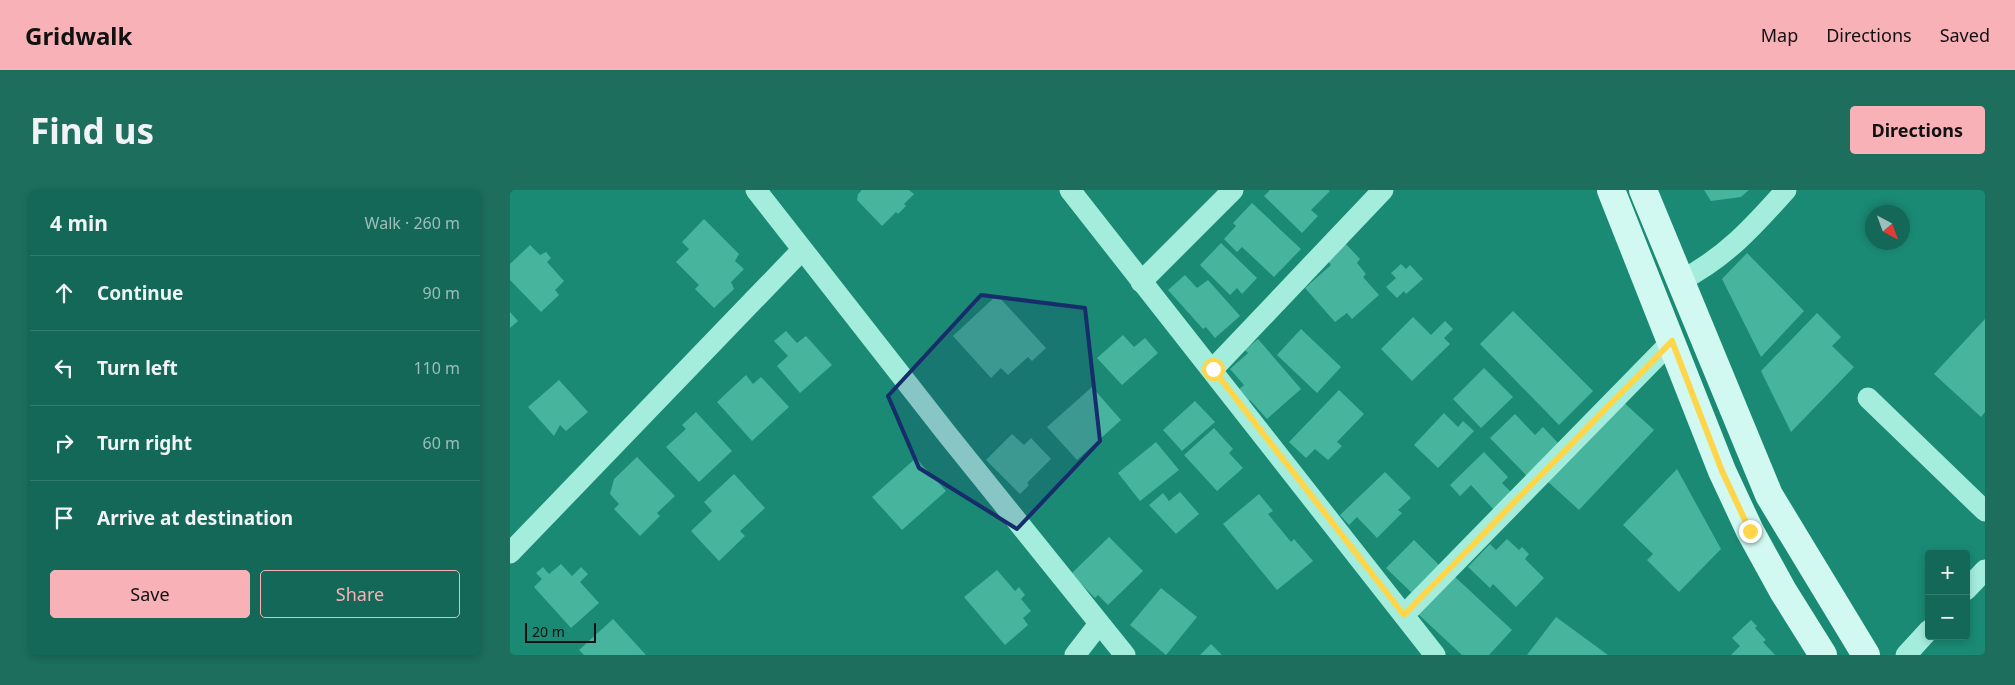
<!DOCTYPE html>
<meta charset="utf-8">
<style>
body{margin:0;font-family:"Noto Sans",sans-serif;background:#1d6e5d;color:#f1f3f6}
.controls{position:absolute;right:15px;bottom:15px;display:grid;overflow:hidden;border-radius:5px;box-shadow:0 2px 8px #0003}
.controls button{width:45px;height:45px;display:grid;place-items:center;padding:0;border:0;border-bottom:1px solid #337b6d;background:#146857;color:#f1f3f6;font:25px sans-serif}
.compass{position:absolute;left:1355px;top:15px;width:45px;height:45px;border-radius:50%;background:#146857;box-shadow:0 2px 8px #0003;rotate:139deg}
.scale{position:absolute;left:15px;bottom:12px;width:71px;box-sizing:border-box;padding-left:5px;border:2px solid #111;border-top:0;font-size:14px;line-height:18px;white-space:nowrap;color:#111;-webkit-text-stroke:4px #1a8a74;paint-order:stroke}
.stop{position:absolute;width:15px;height:15px;margin:-11px;border:4px solid #ffd54a;border-radius:50%;background:#fff}
.stop.end{background:#ffd54a;border-color:#fff;box-shadow:0 1px 5px #0008}
.list{margin:0;padding:0;list-style:none}
h2{display:flex;justify-content:space-between;align-items:center;height:65px;margin:0;padding:0 20px;font-size:21px}
h2 small{font-size:16px;font-weight:400;color:#9dbeba}
.list li{display:grid;grid-template-columns:32px 1fr auto;gap:15px;align-items:center;box-sizing:border-box;height:75px;padding:0 20px;border-top:1px solid #337b6d}
.list b{display:block;font-size:19px;white-space:nowrap}
.list em{font-size:16px;font-style:normal;color:#9dbeba}
.actions{display:flex;gap:10px;padding:15px 20px}
.actions a{flex:1;padding:11px 0;border:1px solid #f7b1b7;border-radius:5px;text-align:center;font-size:18px;color:#f7b1b7}
.actions .main{background:#f7b1b7;color:#111}
.icon{flex:none;width:28px;height:28px;fill:none;stroke:currentColor;stroke-width:2;stroke-linecap:round;stroke-linejoin:round}
.map{position:relative;flex:none;width:1475px;height:465px;overflow:hidden;border-radius:5px}
header{display:flex;align-items:center;gap:30px;box-sizing:border-box;height:70px;padding:0 25px;background:#f7b1b7;color:#111}
header strong{font-size:24px}
nav{display:flex;gap:28px;margin-inline-start:auto;font-size:18px}
.intro{display:flex;align-items:center;justify-content:space-between;box-sizing:border-box;height:120px;padding:0 30px}
h1{margin:0;font-size:35px}
.button{padding:12px 22px;border-radius:5px;background:#f7b1b7;color:#111;font-size:18px;font-weight:700}
main{display:flex;gap:30px;padding:0 30px}
aside{flex:1;background:#146857;border-radius:5px;box-shadow:0 2px 8px #0003}
.map>svg:first-child{display:block}
.building{fill:#47b49d}
.lines{fill:none;stroke-linecap:round;stroke-linejoin:round}
.street{stroke:#a4eddd;stroke-width:21}
.secondary{stroke:#d1f9f1;stroke-width:28}
.route{stroke:#ffd54a;stroke-width:6}
.marked{fill:#162c6b;fill-opacity:0.2;stroke:#162c6b;stroke-width:4;stroke-linejoin:round}
</style>
<header>
<strong>Gridwalk</strong>
<nav><a>Map</a><a>Directions</a><a>Saved</a></nav>
</header>
<div class="intro"><h1>Find us</h1><a class="button">Directions</a></div>
<main>
<aside>
<h2>4 min<small>Walk · 260 m</small></h2>
<ul class="list">
<li><svg class="icon" aria-label="ahead" viewBox="0 0 24 24"><path d="M12 20V5M6 11l6-6 6 6"/></svg><div><b>Continue</b></div><em>90 m</em></li>
<li><svg class="icon" aria-label="left" viewBox="0 0 24 24"><path d="M17 20v-9H6M10 6l-5 5 5 5"/></svg><div><b>Turn left</b></div><em>110 m</em></li>
<li><svg class="icon" aria-label="right" viewBox="0 0 24 24"><path d="M7 20v-9h11M14 6l5 5-5 5"/></svg><div><b>Turn right</b></div><em>60 m</em></li>
<li><svg class="icon" aria-label="arrive" viewBox="0 0 24 24"><path d="M6 21V4h12l-3 4 3 4H6"/></svg><div><b>Arrive at destination</b></div></li>
</ul>
<div class="actions"><a class="main">Save</a><a>Share</a></div>
</aside>
<div class="map">
<svg width="1475" height="465" viewBox="0 0 1475 465">
<rect width="100%" height="100%" fill="#1a8a74"/>
<!-- building -->
<g class="building">
<polygon points="352,0 399,0 404,4 394,14 396,16 388,24 386,22 372,36 347,10 348,4"/>
<polygon points="760,0 818,0 820,1 801,20 808,26 792,43 754,6"/>
<polygon points="1194,0 1239,0 1231,7 1201,11"/>
<polygon points="742,13 791,59 764,87 732,57 727,62 714,49 726,36 723,33"/>
<polygon points="194,29 229,64 225,71 234,79 221,92 224,99 204,118 185,99 189,95 166,72 179,59 172,52"/>
<polygon points="711,53 747,88 732,104 727,98 720,105 690,75"/>
<polygon points="835,53 850,69 847,73 856,84 853,87 869,105 842,129 837,123 825,132 795,98 821,75 817,70"/>
<polygon points="20,55 30,65 36,62 41,68 37,72 54,91 45,100 49,105 31,122 0,90 0,74"/>
<polygon points="1237,63 1294,121 1251,167 1212,89"/>
<polygon points="891,74 896,79 900,75 913,89 896,104 894,101 887,108 876,97 886,88 881,83"/>
<polygon points="675,85 687,98 698,90 730,126 705,148 696,137 693,139 658,100"/>
<polygon points="487,105 536,158 522,171 518,167 498,185 491,178 481,188 443,146"/>
<polygon points="1003,121 1083,201 1049,235 970,154"/>
<polygon points="0,122 8,131 0,138"/>
<polygon points="1307,123 1331,147 1322,156 1344,177 1281,242 1251,181"/>
<polygon points="903,127 921,145 935,131 943,139 934,148 940,154 902,191 871,159"/>
<polygon points="1475,129 1475,222 1471,227 1424,184"/>
<polygon points="791,139 831,177 807,203 767,165"/>
<polygon points="276,141 287,153 296,146 322,175 290,203 267,176 278,166 264,151"/>
<polygon points="613,145 624,157 635,148 648,163 612,195 587,168"/>
<polygon points="748,149 791,199 757,229 740,210 736,214 726,202 734,195 720,179 738,163 735,160"/>
<polygon points="974,178 1003,207 971,238 943,209"/>
<polygon points="236,185 243,194 251,187 279,217 242,251 207,212"/>
<polygon points="49,190 78,222 56,241 50,235 44,246 18,217"/>
<polygon points="582,197 611,230 567,270 537,237"/>
<polygon points="829,200 854,224 827,252 832,256 818,270 805,259 796,268 779,252"/>
<polygon points="1111,210 1144,240 1069,320 1036,290"/>
<polygon points="685,211 705,232 672,261 653,240"/>
<polygon points="186,222 222,261 189,292 156,257 176,239 172,235"/>
<polygon points="934,223 948,237 953,231 964,241 928,278 904,255"/>
<polygon points="1005,224 1025,245 1033,237 1049,254 1017,286 980,248"/>
<polygon points="704,238 723,259 719,263 733,278 707,301 674,265"/>
<polygon points="502,244 514,255 521,248 541,269 517,293 519,295 510,304 476,270"/>
<polygon points="646,252 669,280 630,311 608,283"/>
<polygon points="974,262 998,287 992,293 1002,303 984,320 961,295 950,306 940,295"/>
<polygon points="127,267 165,306 147,323 150,326 130,346 104,319 109,314 100,304 104,289"/>
<polygon points="406,268 436,301 392,340 362,307"/>
<polygon points="1167,279 1211,359 1169,402 1137,370 1143,364 1113,335"/>
<polygon points="875,282 901,308 888,320 892,323 867,348 847,327 839,335 830,325"/>
<polygon points="224,284 255,318 230,341 235,346 209,371 181,341 202,321 194,312"/>
<polygon points="670,302 689,324 666,344 639,315 653,303 659,311"/>
<polygon points="749,304 763,321 758,324 781,352 784,349 803,371 767,400 713,334"/>
<polygon points="599,347 633,381 598,415 588,405 585,408 561,384"/>
<polygon points="997,349 1009,360 1012,357 1019,364 1015,369 1034,388 1006,417 983,394 980,398 958,377 980,354 986,360"/>
<polygon points="904,350 929,375 902,403 876,378"/>
<polygon points="51,374 62,386 71,377 78,384 70,392 89,413 61,438 24,397 32,389 26,383 33,377 39,384"/>
<polygon points="487,380 505,401 509,397 515,405 511,409 521,421 513,428 518,435 495,455 454,407"/>
<polygon points="943,385 1002,440 979,465 952,465 908,424"/>
<polygon points="651,398 687,427 656,465 620,435"/>
<polygon points="1046,427 1098,465 1017,465"/>
<polygon points="103,429 136,465 74,465 69,460"/>
<polygon points="1241,430 1247,436 1245,438 1256,450 1253,452 1265,465 1221,465 1230,456 1222,448"/>
<polygon points="701,454 712,465 690,465"/>
</g>
<g class="lines">
<!-- street -->
<g class="street">
<polyline points="246,0 437,244 615,465"/>
<polyline points="560,0 925,465"/>
<path d="M1170,91C1215,68 1243,37 1276,0"/>
<polyline points="631,92 723,0"/>
<polyline points="703,179 873,0"/>
<polyline points="1358,208 1475,321"/>
<polyline points="0,363 292,60"/>
<polyline points="1456,400 1475,380"/>
<polyline points="894,425 1162,151"/>
<polyline points="565,465 589,434"/>
<polyline points="1396,465 1419,440"/>
</g>
<!-- secondary -->
<g class="secondary">
<polyline points="1101,0 1212,281 1240,341 1273,401 1313,465"/>
<polyline points="1133,0 1259,305 1356,465"/>
</g>
</g>
<g class="lines">
<!-- route -->
<polyline class="route" points="703,179 894,425 1162,151 1212,281 1240,341"/>
</g>
<!-- marked area -->
<path class="marked" d="M471,105L575,118L590,251L507,339L409,278L378,206Z"/>
</svg>
<div class="controls">
<button>+</button>
<button>−</button>
</div>
<svg class="compass" viewBox="-18 -18 36 36"><path d="M0-13l5 13h-10z" fill="#e53935"/><path d="M0 13l5-13h-10z" fill="#9dbeba"/></svg>
<div class="scale">20 m</div>
<div class="stop" style="left:703px;top:179px"></div>
<div class="stop end" style="left:1240px;top:341px"></div>
</div>
</main>
